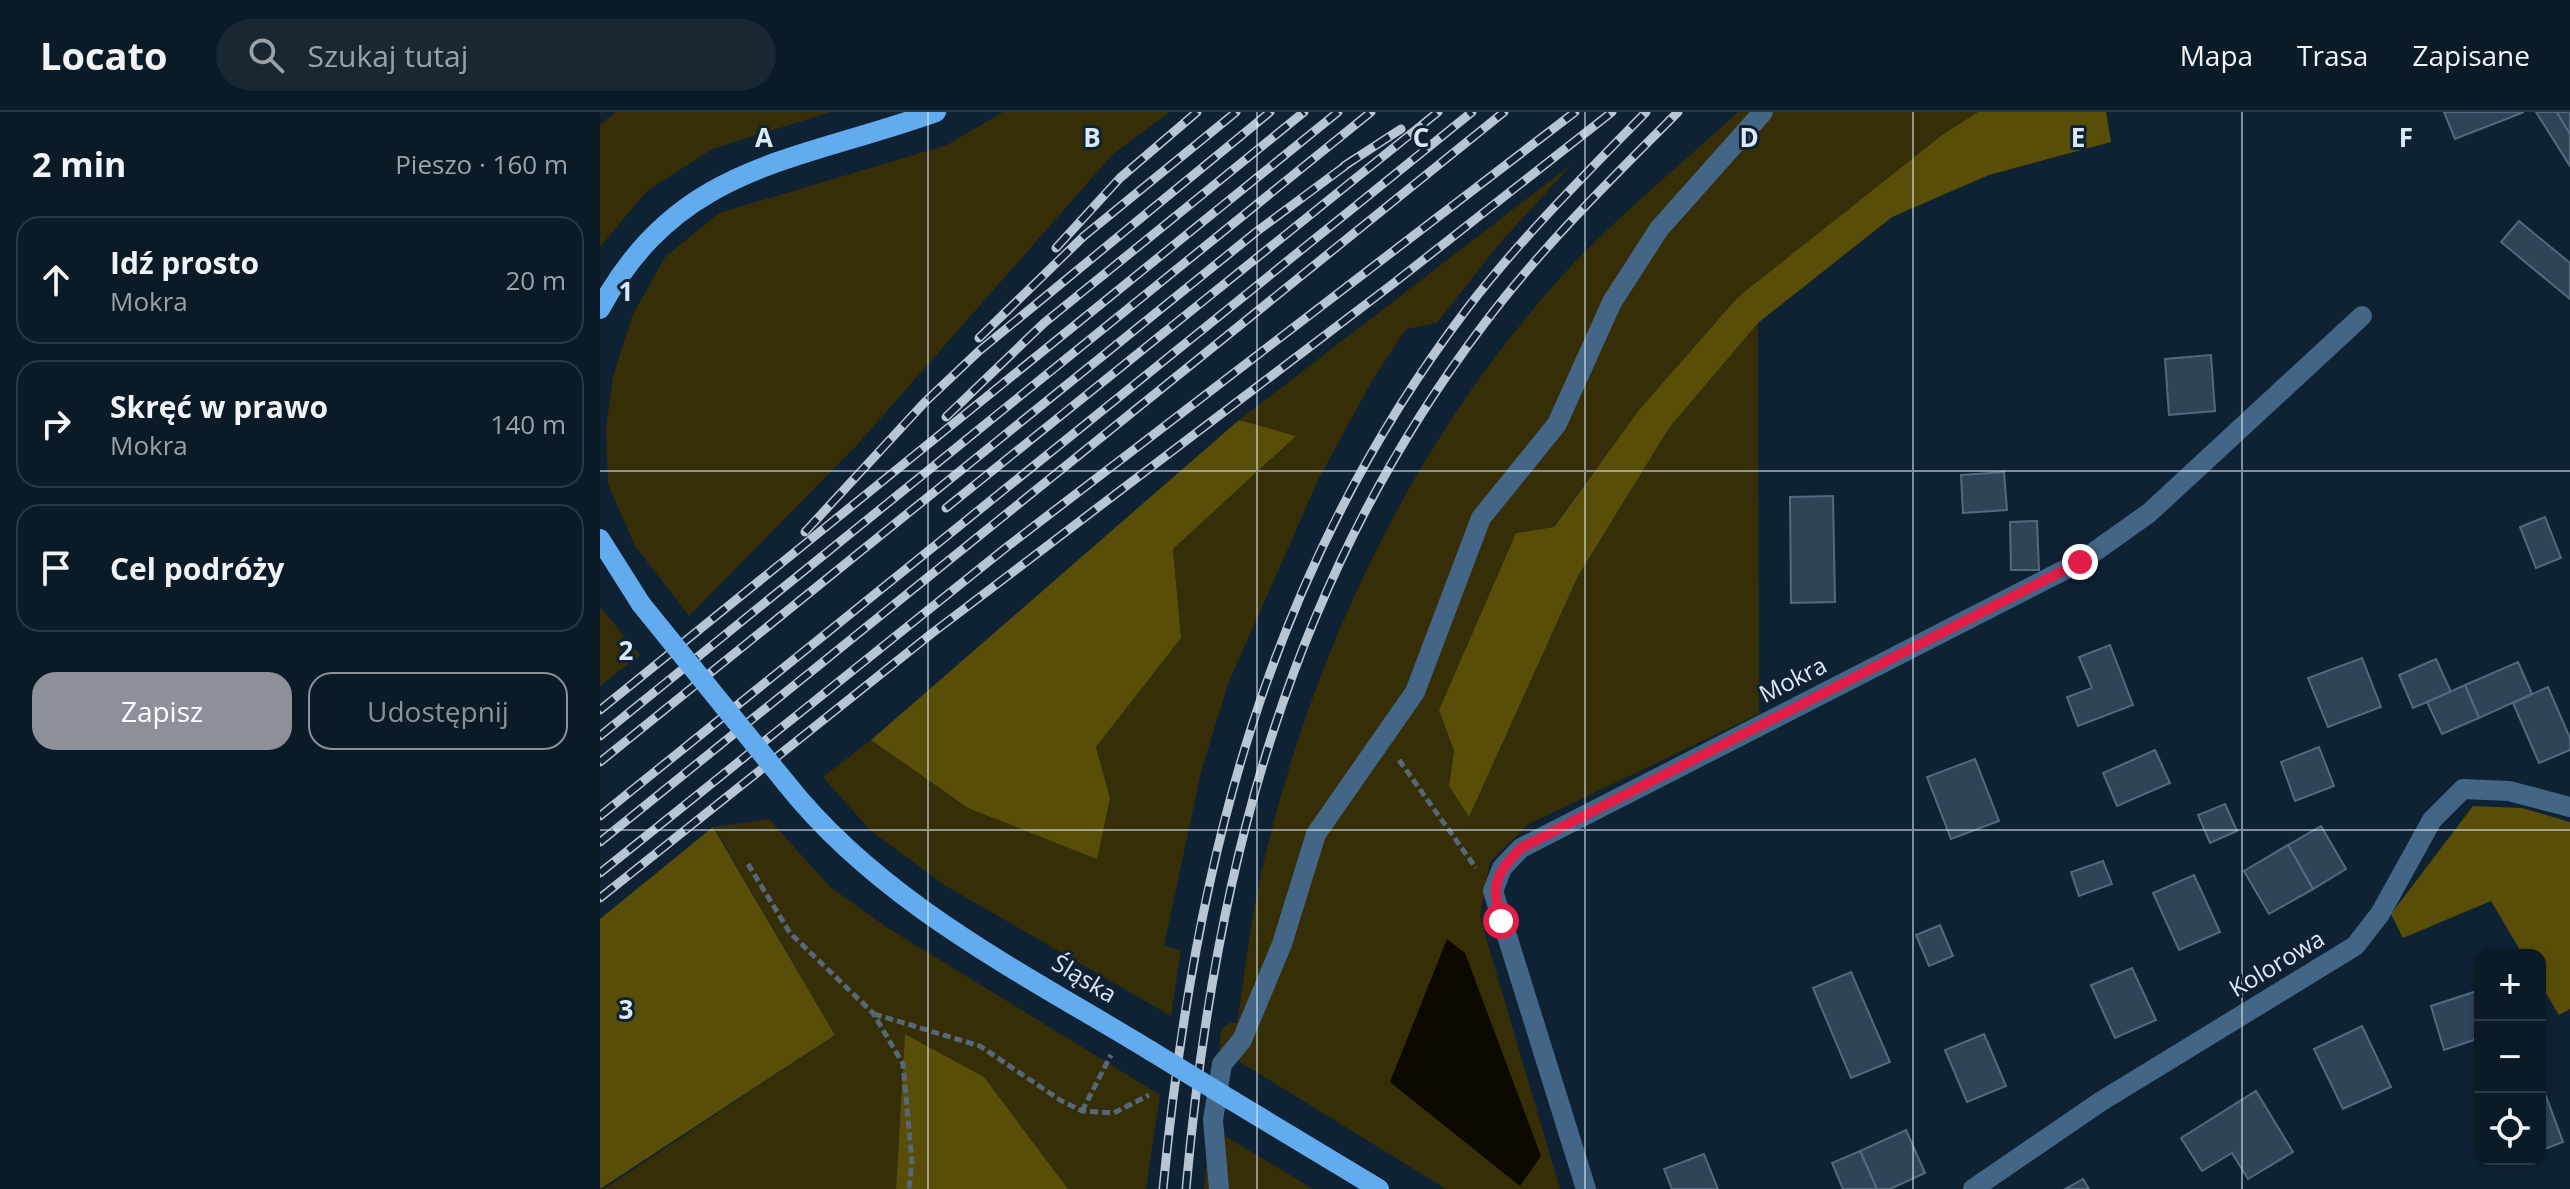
<!DOCTYPE html>
<html lang="pl">
<meta charset="utf-8">
<style>
body{margin:0;font-family:"Open Sans",sans-serif;background:#192733;color:#f1f3f6}
.controls{position:absolute;right:24px;bottom:24px;display:grid;overflow:hidden;border-radius:16px;box-shadow:0 2px 6px #0004}
.controls button{width:72px;height:72px;display:grid;place-items:center;padding:0;border:0;border-bottom:2px solid #2b3844;background:#0b1a27;color:#f1f3f6;font:40px sans-serif}
.stop{position:absolute;width:24px;height:24px;margin:-18px;border:6px solid #e11d48;border-radius:50%;background:#fff}
.stop.end{background:#e11d48;border-color:#fff;box-shadow:0 2px 8px #0008}
.list{margin:0;padding:0;list-style:none}
h2{display:flex;justify-content:space-between;align-items:center;height:104px;margin:0;padding:0 32px;font-size:34px}
h2 small{font-size:26px;font-weight:400;color:#9aa1a7}
.list li{display:grid;grid-template-columns:52px 1fr auto;gap:24px;align-items:center;box-sizing:border-box;height:128px;margin:0 16px 16px;padding:0 16px;border:2px solid #2b3844;border-radius:24px}
.list b{display:block;font-size:30px;white-space:nowrap}
.list p{margin:0;font-size:26px;white-space:nowrap;color:#9aa1a7}
.list em{font-size:26px;font-style:normal;color:#9aa1a7}
.actions{display:flex;gap:16px;padding:24px 32px}
.actions a{flex:1;padding:18px 0;border:2px solid #8c9099;border-radius:24px;text-align:center;font-size:28px;color:#8c9099}
.actions .main{background:#8c9099;color:#fff}
.icon{flex:none;width:44px;height:44px;fill:none;stroke:currentColor;stroke-width:2;stroke-linecap:round;stroke-linejoin:round}
.map{position:relative;flex:none;width:1970px;height:1077px;overflow:hidden}
header{display:flex;align-items:center;gap:48px;box-sizing:border-box;height:112px;padding:0 40px;background:#0b1a27;border-bottom:2px solid #2b3844}
header strong{font-size:38px}
nav{display:flex;gap:44px;margin-inline-start:auto;font-size:28px}
.search{width:560px;height:72px;background:#192733;display:flex;align-items:center;gap:20px;box-sizing:border-box;padding:0 28px;border-radius:44px;color:#9aa1a7;font-size:30px}
main{display:flex}
aside{flex:1;background:#0b1a27}
.map>svg:first-child{display:block}
.green{fill:#352e06}
.forest{fill:#594e08}
.water{fill:#0c0800}
.building{fill:#304458;stroke:#53697e;stroke-width:2}
.lines{fill:none;stroke-linecap:round;stroke-linejoin:round}
.path{stroke:#566777;stroke-width:5;stroke-dasharray:8 4;stroke-linecap:butt}
.minor{stroke:#446686;stroke-width:20}
.major{stroke:#62abee;stroke-width:20}
.rail-casing{stroke:#b8c6d4;stroke-width:9}
.rail{stroke:#0f2234;stroke-width:6;stroke-dasharray:18;stroke-linecap:butt}
.major-bridge{stroke:#62abee;stroke-width:20}
.route{stroke:#e11d48;stroke-width:10}
.grid{fill:none;stroke:#dde9f6;stroke-width:2;stroke-opacity:0.55}
.labels{text-anchor:middle;stroke-width:6;stroke-linejoin:round;paint-order:stroke}
.street-label{font-size:24px;fill:#dde9f6;stroke:#0f2234}
.grid-label{font-size:26px;text-anchor:middle;font-weight:bold;fill:#dde9f6;stroke:#0f2234;stroke-width:6;stroke-linejoin:round;paint-order:stroke}
</style>
<header>
<strong>Locato</strong>
<div class="search"><svg class="icon" aria-label="search" viewBox="0 0 24 24"><circle cx="10" cy="10" r="6"/><path d="M15 15l6 6"/></svg>Szukaj tutaj</div>
<nav><a>Mapa</a><a>Trasa</a><a>Zapisane</a></nav>
</header>
<main>
<aside>
<h2>2 min<small>Pieszo · 160 m</small></h2>
<ul class="list">
<li><svg class="icon" aria-label="ahead" viewBox="0 0 24 24"><path d="M12 20V5M6 11l6-6 6 6"/></svg><div><b>Idź prosto</b><p>Mokra</p></div><em>20 m</em></li>
<li><svg class="icon" aria-label="right" viewBox="0 0 24 24"><path d="M7 20v-9h11M14 6l5 5-5 5"/></svg><div><b>Skręć w prawo</b><p>Mokra</p></div><em>140 m</em></li>
<li><svg class="icon" aria-label="arrive" viewBox="0 0 24 24"><path d="M6 21V4h12l-3 4 3 4H6"/></svg><div><b>Cel podróży</b></div></li>
</ul>
<div class="actions"><a class="main">Zapisz</a><a>Udostępnij</a></div>
</aside>
<div class="map">
<svg width="1970" height="1077" viewBox="0 0 1970 1077">
<rect width="100%" height="100%" fill="#0f2234"/>
<!-- green -->
<g class="green">
<polygon points="16,0 231,0 112,37 47,79 0,135 0,12"/>
<polygon points="403,0 570,0 513,42 258,332 89,504 35,434 8,372 6,317 13,265 32,204 65,145 119,101 347,33"/>
<path d="M1138,0H1378L1342,23L1138,185L1039,298L953,415L916,421L839,598L854,639L849,674L869,705L978,464L1069,316L1158,211L1159,602L929,712L890,750L880,805L960,1077H846L619,937L621,918L629,911H637C645,862 650,811 661,762C711,540 817,318 974,151C1025,98 1084,50 1138,0Z"/>
<polygon points="972,52 900,131 837,211 806,217 772,269 720,364 628,572 601,660 564,834 581,838 571,904 346,774 271,719 223,665 271,628 368,696 510,686 496,635 581,526 573,437 695,325 639,308"/>
<polygon points="0,495 40,543 0,574"/>
<polygon points="169,707 230,775 288,816 560,983 546,1077 468,1077 384,965 305,922 296,1077 4,1077 235,923 114,715"/>
<polygon points="610,1015 713,1077 604,1077"/>
</g>
<!-- forest -->
<g class="forest">
<polygon points="1378,0 1506,0 1511,30 1389,63 1292,105 1158,211 1069,316 978,464 869,705 849,674 854,639 839,598 916,421 954,415 1039,298 1138,185 1342,23"/>
<polygon points="639,308 696,324 573,437 581,526 496,635 510,686 497,747 368,696 271,628"/>
<polygon points="1873,694 1922,696 1970,710 1970,897 1959,903 1940,871 1940,843 1923,843 1891,789 1803,826 1791,802"/>
<polygon points="113,715 235,923 0,1077 0,807"/>
<polygon points="305,922 384,965 468,1077 296,1077"/>
</g>
<!-- water -->
<polygon class="water" points="847,827 865,841 941,1044 920,1074 790,970"/>
<!-- building -->
<g class="building">
<polygon points="1844,0 1924,0 1855,27"/>
<polygon points="1936,0 1957,0 1970,22 1970,54"/>
<polygon points="1957,0 1970,0 1970,22 1962,9"/>
<polygon points="1919,109 1970,151 1970,187 1901,130"/>
<polygon points="1611,243 1615,299 1569,303 1565,247"/>
<polygon points="1404,360 1407,398 1363,401 1361,363"/>
<polygon points="1233,384 1235,490 1191,491 1190,385"/>
<polygon points="1945,405 1961,446 1936,456 1920,415"/>
<polygon points="1437,409 1439,458 1411,458 1410,410"/>
<polygon points="1510,533 1533,593 1478,614 1467,585 1492,576 1479,545"/>
<polygon points="1762,546 1781,595 1728,615 1708,566"/>
<polygon points="1836,547 1851,580 1813,596 1799,563"/>
<polygon points="1918,550 1932,582 1879,606 1865,573"/>
<polygon points="1865,573 1879,606 1842,622 1827,590"/>
<polygon points="1948,575 1970,626 1970,638 1939,651 1913,591"/>
<polygon points="1719,635 1734,674 1695,689 1681,650"/>
<polygon points="1555,638 1570,671 1517,694 1503,661"/>
<polygon points="1375,647 1399,709 1351,727 1327,665"/>
<polygon points="1625,692 1637,719 1610,731 1598,703"/>
<polygon points="1721,714 1746,757 1713,777 1688,733"/>
<polygon points="1688,733 1713,777 1669,802 1644,759"/>
<polygon points="1503,749 1512,772 1479,784 1471,760"/>
<polygon points="1594,763 1620,820 1579,838 1553,781"/>
<polygon points="1340,813 1353,844 1329,854 1316,823"/>
<polygon points="1532,856 1556,908 1515,926 1491,873"/>
<polygon points="1251,860 1290,950 1251,966 1213,876"/>
<polygon points="1880,878 1880,926 1844,938 1831,894"/>
<polygon points="1762,914 1791,975 1743,997 1714,937"/>
<polygon points="1384,922 1406,974 1367,990 1345,938"/>
<polygon points="1943,976 1963,1030 1940,1039 1940,977"/>
<polygon points="1656,979 1693,1040 1648,1067 1632,1041 1602,1059 1581,1026"/>
<polygon points="1306,1018 1325,1061 1290,1077 1277,1077 1260,1039"/>
<polygon points="1260,1039 1277,1077 1243,1077 1232,1051"/>
<polygon points="1104,1042 1118,1077 1072,1077 1064,1057"/>
<polygon points="1483,1067 1489,1077 1465,1077"/>
</g>
<g class="lines">
<!-- path -->
<g class="path">
<polyline points="799,648 876,756"/>
<polyline points="148,752 190,821 273,901 303,952 312,1050 309,1077"/>
<polyline points="274,902 380,934 460,988 482,999 514,1001 549,983"/>
<polyline points="482,999 511,943"/>
</g>
<!-- minor -->
<g class="minor">
<polyline points="619,1077 613,1008 622,952 642,928 682,832 716,722 815,580 881,406 957,312 1012,190 1059,117 1163,0"/>
<polyline points="986,1077 893,779 902,756 921,736 1480,450 1549,401 1762,204"/>
<polyline points="1373,1077 1500,990 1755,834 1780,802 1832,708 1863,677 1909,679 1970,695"/>
</g>
<!-- major -->
<g class="major">
<path d="M0,197C78,52 196,50 336,0"/>
<polyline points="0,427 41,492"/>
<path d="M186,671C281,791 423,861 551,939"/>
<polyline points="633,989 779,1077"/>
</g>
<defs>
<g id="rail">
<polyline points="744,54 801,17"/>
<polyline points="456,136 520,66 597,0"/>
<polyline points="379,226 484,124 636,0"/>
<polyline points="346,305 444,211 704,0"/>
<polyline points="346,396 838,0"/>
<polyline points="205,420 324,291 379,239 670,0"/>
<polyline points="0,598 738,0"/>
<polyline points="0,624 771,0"/>
<polyline points="0,650 656,120 753,48"/>
<polyline points="0,704 872,0"/>
<polyline points="0,730 904,0"/>
<polyline points="0,761 408,434 975,0"/>
<polyline points="0,786 331,522 790,174 1012,0"/>
<path d="M563,1077C594,754 667,461 866,198C920,127 984,64 1046,0"/>
<path d="M586,1077C614,760 689,469 884,212C942,135 1010,68 1078,0"/>
</g>
</defs>
<!-- rail casing -->
<use href="#rail" class="rail-casing"/>
<!-- rail -->
<use href="#rail" class="rail"/>
<!-- major-bridge -->
<g class="major-bridge">
<polyline points="41,492 186,671"/>
<polyline points="551,939 633,989"/>
</g>
</g>
<g class="lines">
<!-- route -->
<path class="route" d="M901,809C891,772 895,763 921,736L1480,450"/>
</g>
<!-- grid -->
<path class="grid" d="M328,0V1077M657,0V1077M985,0V1077M1313,0V1077M1642,0V1077M0,359H1970M0,718H1970"/>
<g class="labels">
<!-- street labels -->
<g class="street-label">
<text transform="translate(1193 568) rotate(-27)" y="8">Mokra</text>
<text transform="translate(1677 852) rotate(-31)" y="8">Kolorowa</text>
<text transform="translate(484 867) rotate(31)" y="8">Śląska</text>
</g>
</g>
<g class="grid-label">
<text x="164" y="35">A</text>
<text x="492" y="35">B</text>
<text x="821" y="35">C</text>
<text x="1149" y="35">D</text>
<text x="1478" y="35">E</text>
<text x="1806" y="35">F</text>
<text x="26" y="189">1</text>
<text x="26" y="548">2</text>
<text x="26" y="907">3</text>
</g>
</svg>
<div class="controls">
<button>+</button>
<button>−</button>
<button><svg class="icon" aria-label="locate" viewBox="0 0 24 24"><circle cx="12" cy="12" r="6"/><path d="M12 2v4M12 18v4M2 12h4M18 12h4"/></svg></button>
</div>
<div class="stop" style="left:901px;top:809px"></div>
<div class="stop end" style="left:1480px;top:450px"></div>
</div>
</main>
